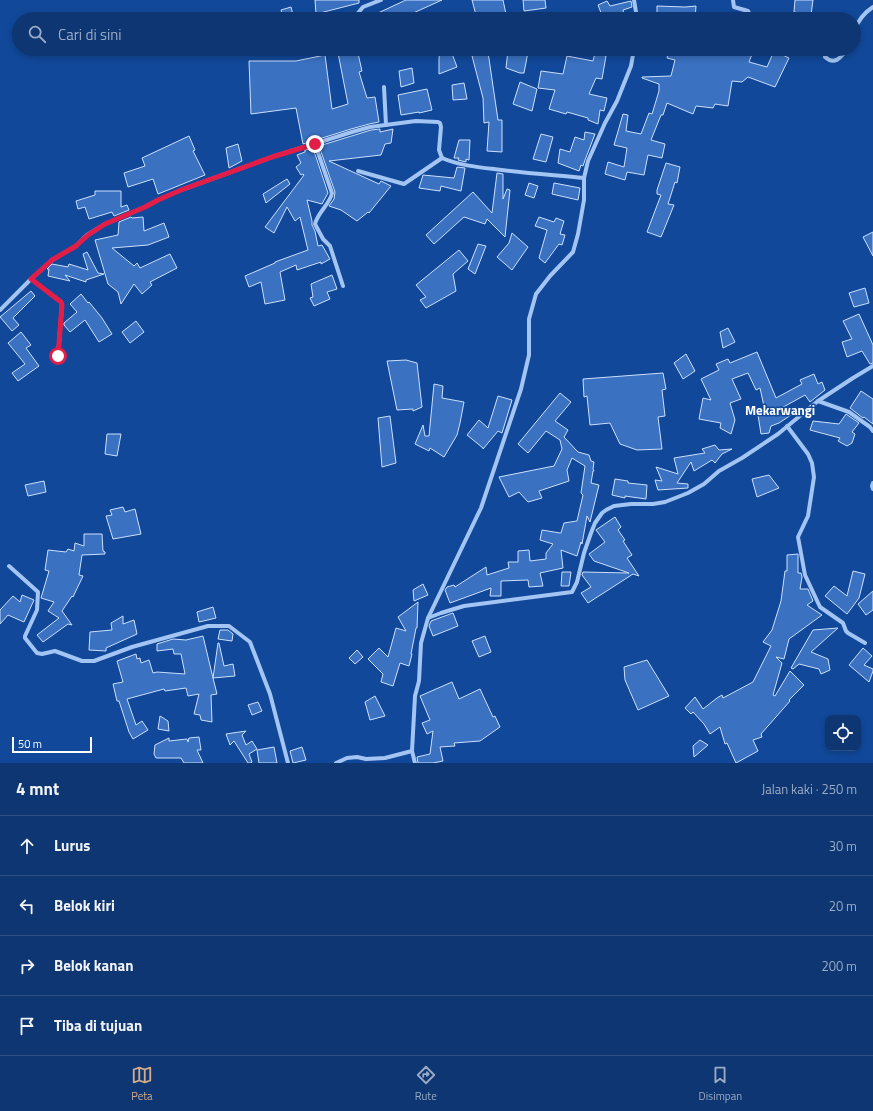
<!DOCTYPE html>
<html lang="id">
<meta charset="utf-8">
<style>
body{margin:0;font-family:"Titillium Web",sans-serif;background:#163e78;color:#f1f3f6}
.controls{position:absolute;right:12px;bottom:12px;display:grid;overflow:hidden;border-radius:8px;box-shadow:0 2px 6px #0003}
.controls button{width:36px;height:36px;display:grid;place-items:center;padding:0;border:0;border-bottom:1px solid #2d5085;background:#0d3673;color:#f1f3f6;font:20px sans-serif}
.scale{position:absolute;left:12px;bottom:10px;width:80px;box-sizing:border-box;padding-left:4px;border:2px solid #fff;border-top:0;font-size:11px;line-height:14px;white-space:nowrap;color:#fff;-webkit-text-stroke:3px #114899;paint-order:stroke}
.stop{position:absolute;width:12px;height:12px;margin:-9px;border:3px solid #e11d48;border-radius:50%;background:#fff}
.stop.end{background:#e11d48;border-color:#fff;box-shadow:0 1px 4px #0008}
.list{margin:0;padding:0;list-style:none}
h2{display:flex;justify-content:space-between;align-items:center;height:52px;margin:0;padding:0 16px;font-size:17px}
h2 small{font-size:13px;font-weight:400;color:#9aabc4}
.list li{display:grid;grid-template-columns:26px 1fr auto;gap:12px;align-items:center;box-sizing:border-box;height:60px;padding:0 16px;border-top:1px solid #2d5085}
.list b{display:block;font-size:15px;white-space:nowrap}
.list em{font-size:13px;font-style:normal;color:#9aabc4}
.icon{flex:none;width:22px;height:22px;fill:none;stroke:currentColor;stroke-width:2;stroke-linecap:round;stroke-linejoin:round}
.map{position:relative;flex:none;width:873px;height:763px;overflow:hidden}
.search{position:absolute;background:#0d3673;box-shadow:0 2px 6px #0003;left:12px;right:12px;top:12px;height:44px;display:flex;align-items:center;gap:10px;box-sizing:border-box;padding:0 14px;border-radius:22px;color:#9aabc4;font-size:15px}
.sheet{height:292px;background:#0d3673}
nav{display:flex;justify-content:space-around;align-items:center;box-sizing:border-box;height:56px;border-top:1px solid #2d5085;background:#0d3673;font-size:11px;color:#9aabc4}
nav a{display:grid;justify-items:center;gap:2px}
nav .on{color:#d6ab8b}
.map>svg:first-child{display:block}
.building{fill:#3a71c1;stroke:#cce0fe}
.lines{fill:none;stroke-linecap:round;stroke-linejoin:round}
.minor{stroke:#a3c5f4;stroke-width:4}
.route{stroke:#e11d48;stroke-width:5}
.labels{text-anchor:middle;stroke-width:3;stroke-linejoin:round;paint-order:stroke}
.quarter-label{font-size:13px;font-weight:bold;fill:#fff;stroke:#114899}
</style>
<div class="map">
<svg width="873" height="763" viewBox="0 0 873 763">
<rect width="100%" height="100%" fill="#114899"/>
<!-- building -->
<g class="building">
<polygon points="315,0 359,0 359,3 316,14"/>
<polygon points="406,0 442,0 400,19 381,19 378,13"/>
<polygon points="472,0 503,0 507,19 477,19"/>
<polygon points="523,0 545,0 546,8 524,11"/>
<polygon points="795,0 813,0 811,15 794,12"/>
<polygon points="607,1 610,6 631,1 632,7 623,10 625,19 617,19 616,13 603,18 598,5"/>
<polygon points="657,6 685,7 696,6 695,19 657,19"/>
<polygon points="291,7 294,19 283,19 281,10"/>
<polygon points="357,49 362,71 359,72 367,98 375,97 379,122 369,124 351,129 303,144 296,108 251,114 249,61 296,61 325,55 332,109 348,104 338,53"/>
<polygon points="440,49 451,51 457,67 439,74 439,58"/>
<polygon points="669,49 754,49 749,62 767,67 774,51 789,58 775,87 748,77 742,82 732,81 728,106 715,104 713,108 696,106 693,114 667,103 663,115 661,115 651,140 665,144 662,158 648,155 644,175 627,172 625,180 605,174 608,162 624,167 627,148 614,145 623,114 628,115 626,131 641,134 649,113 652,114 659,91 659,84 642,78 642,77 671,76 675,60 667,58"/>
<polygon points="508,50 528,52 524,73 520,73 506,68"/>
<polygon points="488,52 498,120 502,120 502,152 487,151 489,122 484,123 483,98 472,56"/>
<polygon points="595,53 606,56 602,79 596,78 589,94 607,98 604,111 600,110 598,124 588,120 588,118 567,112 566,114 549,109 555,90 538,88 541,71 563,74 567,56 593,61"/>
<polygon points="412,68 414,83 401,87 399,71"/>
<polygon points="520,82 537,89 532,111 513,104"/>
<polygon points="464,83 467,99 453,100 452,85"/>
<polygon points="427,89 432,110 419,113 419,112 401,115 398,95"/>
<polygon points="380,129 380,132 393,129 391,143 385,144 381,155 329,161 379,184 381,181 391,186 369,213 368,212 357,221 341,210 329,206 334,199 335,192 319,146 371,130"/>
<polygon points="585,132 595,134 585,160 583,166 581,165 579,171 558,163 560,149 570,152 575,137 584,140"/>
<polygon points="541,134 553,137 546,162 533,159"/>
<polygon points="189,136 195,150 193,151 205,175 158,194 153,179 128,187 124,173 145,166 142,158"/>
<polygon points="459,140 470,140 469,160 466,159 466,162 458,160 459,158 454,158"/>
<polygon points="238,144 242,161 229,168 226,148"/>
<polygon points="313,148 328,193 322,204 307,200 312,221 312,225 315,231 318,246 322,245 330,259 321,264 321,262 297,270 296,265 280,272 285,300 265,304 261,282 249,287 245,276 275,263 275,262 308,250 300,217 295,221 287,207 274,233 265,227 304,175 303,174 301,175 296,167 301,163 297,155 305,152 305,150"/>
<polygon points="666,163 680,167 677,183 675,182 668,204 674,205 661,237 647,232 661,195 657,194 657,190"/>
<polygon points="457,167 465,168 461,191 441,186 440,191 419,188 423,175 454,178"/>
<polygon points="497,173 503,174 503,199 507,189 510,190 505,237 487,219 485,224 464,217 434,244 426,235 473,192 492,213"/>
<polygon points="287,179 290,184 266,203 263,194"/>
<polygon points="529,183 538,186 534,198 525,195"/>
<polygon points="554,183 580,188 578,200 552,194"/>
<polygon points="95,191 121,191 121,207 127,205 129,210 114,216 112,212 89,219 85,207 78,209 76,201 95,195"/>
<polygon points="131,217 132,218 143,217 144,231 164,223 169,237 148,245 112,248 134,266 137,263 140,268 170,254 177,268 150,282 152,285 142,294 134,284 121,304 118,292 108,284 95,240 118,235 119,222"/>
<polygon points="539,217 554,222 556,218 564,221 560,234 565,235 562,245 559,244 545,263 539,258 547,230 535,226"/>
<polygon points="873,232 873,256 863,237"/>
<polygon points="512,233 528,247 512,270 497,257 509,243"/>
<polygon points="478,244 486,246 475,274 468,269"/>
<polygon points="459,250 468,261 453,274 456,291 426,308 420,300 426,297 416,285"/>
<polygon points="87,252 98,273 104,274 86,280 86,282 65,275 70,281 48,276 49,269 47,269 52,264 68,267 69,264 88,270 83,254"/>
<polygon points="332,275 337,289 327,292 330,299 314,306 310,298 313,297 311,284"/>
<polygon points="865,288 869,303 854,307 849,293"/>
<polygon points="31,291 35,296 13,318 19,325 12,331 0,317"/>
<polygon points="81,294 88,303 89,302 102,318 112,334 99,342 85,320 70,332 64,325 64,323 77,312 70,304"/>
<polygon points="859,314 873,345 873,363 870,364 862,351 847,357 842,342 852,339 843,321"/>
<polygon points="136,321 144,332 130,343 122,332"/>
<polygon points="728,328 735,342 723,348 720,332"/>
<polygon points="21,332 31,345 26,348 39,366 18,381 12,373 25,364 8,343"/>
<polygon points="757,352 776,398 802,384 800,380 814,374 818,384 822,382 825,390 810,402 805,395 778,410 791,415 779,423 771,426 769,433 761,434 758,415 765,411 760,388 756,390 748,373 732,379 741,399 730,403 735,420 731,434 720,428 721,423 699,419 703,398 711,400 701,379 719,370 716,364 728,359 730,363"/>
<polygon points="686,354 695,371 683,379 674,363"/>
<polygon points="406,360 417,363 422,407 413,411 413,409 397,410 387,361"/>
<polygon points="663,373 666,389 662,390 665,416 658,417 662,449 637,450 620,444 610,423 590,425 587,396 584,397 583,379"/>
<polygon points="434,384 443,386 442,398 464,402 460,423 457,435 444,457 430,448 429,451 415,444 423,425 425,436 429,436"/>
<polygon points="861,391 873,399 873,424 864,417 863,418 850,408"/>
<polygon points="560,393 571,402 555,421 568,430 564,437 578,452 589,455 591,461 594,462 593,469 594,471 593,471 591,483 599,485 590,522 587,516 582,544 581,542 577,556 561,550 563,568 540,573 543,586 529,587 528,580 501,581 501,596 490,596 491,588 450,603 445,590 447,587 454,585 455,587 486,567 487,575 509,568 508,562 518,562 518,551 529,550 530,561 546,559 546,553 553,544 540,540 542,530 560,533 561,533 564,523 577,521 583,495 581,493 585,466 572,458 567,470 569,481 539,491 542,498 528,502 519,492 509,497 499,477 554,466 562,449 560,440 546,431 528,453 518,444"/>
<polygon points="498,396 512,400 502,433 498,431 483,449 483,448 467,435 479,420 488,428"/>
<polygon points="846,414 859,423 852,432 855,434 852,443 847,446 838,441 840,438 810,430 813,421 839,424"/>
<polygon points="390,416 396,463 382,467 378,418"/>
<polygon points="107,434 121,434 117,456 105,454"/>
<polygon points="715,445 719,450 732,449 722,454 715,463 712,460 694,471 691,462 677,483 688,484 688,488 658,490 655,480 662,481 656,467 678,474 674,458 705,453 702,449"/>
<polygon points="769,475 779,488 757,497 752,479"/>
<polygon points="615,479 628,481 628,483 647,485 646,499 625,496 625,498 612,495"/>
<polygon points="44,481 46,492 28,496 25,485"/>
<polygon points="123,507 125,512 135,509 141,534 113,539 106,516 112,515 110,510"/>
<polygon points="615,517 621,527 618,530 625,540 623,541 632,555 627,558 639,576 633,574 588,603 581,593 591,587 582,575 583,572 629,573 594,561 589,554 605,542 596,530"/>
<polygon points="84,534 102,534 103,551 105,552 105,554 82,555 79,575 83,576 73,597 72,596 62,611 72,625 68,624 43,642 37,635 59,618 48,611 54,602 41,598 49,571 45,570 48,550 66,552 68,549 74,551 75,543 84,546"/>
<polygon points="798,554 798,573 801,573 802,577 800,589 808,589 813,601 807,605 822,615 789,639 784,659 776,657 782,663 773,695 775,696 790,671 804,685 789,700 790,701 761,734 762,737 753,740 758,751 736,763 727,743 725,744 720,727 710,734 704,724 693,712 691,714 685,708 695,697 703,709 717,698 722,695 723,698 753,682 771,646 763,642 772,630 781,601 785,571 787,571 787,555"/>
<polygon points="853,571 865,574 859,598 847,614 825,596 834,586 847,596"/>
<polygon points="562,572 571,572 569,586 561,586"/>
<polygon points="423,584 428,595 414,601 413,590"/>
<polygon points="873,591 873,610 866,615 858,604"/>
<polygon points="22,595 34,600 24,622 8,615 0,624 0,610 13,596 20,602"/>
<polygon points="418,602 417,628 416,628 411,654 412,654 409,666 400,663 393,686 381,682 383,674 368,659 379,648 388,657 396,628 406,631 398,617"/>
<polygon points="213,607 216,618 199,622 197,612"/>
<polygon points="453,613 458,626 433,636 429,626 431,621"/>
<polygon points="123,616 123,624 134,620 137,634 106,648 106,651 89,650 90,632 112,630 111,623"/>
<polygon points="838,628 811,652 828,659 830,670 821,674 819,669 799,664 793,669 791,668 813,630"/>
<polygon points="220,630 228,630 233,634 232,641 218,639"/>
<polygon points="203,636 213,678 218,643 219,643 224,666 233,664 235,676 213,678 217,694 211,695 212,722 201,720 200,715 194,714 199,694 188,696 186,688 165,691 164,689 127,699 136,725 142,721 148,730 133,739 129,732 119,701 117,701 113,684 123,682 117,661 136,654 137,659 140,658 141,663 149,660 153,673 157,672 185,674 181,654 174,654 173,649 157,651 157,644 173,639 186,640"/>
<polygon points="485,636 491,652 479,657 472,641"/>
<polygon points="863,648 872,656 864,665 873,669 873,671 869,682 849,665"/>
<polygon points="357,650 363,657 355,664 349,658"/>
<polygon points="647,660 669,696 638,710 625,680 624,667"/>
<polygon points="452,682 459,699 480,689 493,717 495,716 500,727 480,741 454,743 455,746 440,747 443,761 433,763 418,763 417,757 430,754 433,731 427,734 422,723 430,720 420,696"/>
<polygon points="375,696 385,716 370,720 365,702"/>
<polygon points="258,702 262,711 252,715 248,705"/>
<polygon points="160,716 168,721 169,731 158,729"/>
<polygon points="246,731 242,735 246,745 252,741 257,749 249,754 252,762 251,763 248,763 234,741 230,745 226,734"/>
<polygon points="199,737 201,750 197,750 203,763 184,763 181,758 156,758 154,754 155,745 169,738 169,741 187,739 188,742 189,738"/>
<polygon points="700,740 708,745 694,757 693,746"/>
<polygon points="274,747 277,763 259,763 257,750"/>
<polygon points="302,747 306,760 293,763 290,751"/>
</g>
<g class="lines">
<!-- minor -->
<g class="minor">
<polyline points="634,0 636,12 636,19"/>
<polyline points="733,0 734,7 748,11 752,19"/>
<polyline points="353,19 363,7 381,0"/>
<path d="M854,31C858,21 865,12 873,7"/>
<path d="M825,49V57C835,66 841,57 847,49"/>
<polyline points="384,87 386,125"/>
<path d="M315,144L332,193C330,204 318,212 315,224L323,239L330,246L343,286"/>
<polyline points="358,171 404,184 442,158"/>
<polyline points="31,279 61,302 62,305 58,356"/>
<path d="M0,310L31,279L52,260L76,246L87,235L105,224L145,207L158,200L181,190L272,157L352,132L370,127L416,121L438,122L440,123L441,127L439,150L442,158C458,165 476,167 494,169C524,173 554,175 584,178"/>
<polyline points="818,401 849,412 870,427 873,431"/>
<polyline points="787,426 808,454 812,463 814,477 808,516 798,537 805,575 820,607 843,623 846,631 848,633 865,643"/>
<polyline points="873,483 872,486 873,489"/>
<polyline points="9,566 38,592 37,610 25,636 25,638 37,653 42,654 55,651 82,661 94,661 132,647 208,626 229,626 250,642 270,694 288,763"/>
<polyline points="428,618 481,508 521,389 529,355 529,319 536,294 550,276 573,252 578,234 584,200 584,178 588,161 605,123 617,101 631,66 634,49"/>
<polyline points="336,763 347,758 357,757 366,759 385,758 412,751"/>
<polyline points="415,763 412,751 415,696 419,681 421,643 428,618 441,613 464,606 572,592 577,582 584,553 591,533 595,523 602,513 606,510 614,506 631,504 653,504 665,502 688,493 704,484 719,471 742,458 778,434 818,401 853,378 873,366"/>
</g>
</g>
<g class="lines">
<!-- route -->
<polyline class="route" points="58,356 62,305 61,302 31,279 52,260 76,246 88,235 105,224 145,207 158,200 181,190 272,157 315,144"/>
</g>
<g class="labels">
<!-- quarter labels -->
<g class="quarter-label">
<text x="780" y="415">Mekarwangi</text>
</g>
</g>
</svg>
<div class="controls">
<button><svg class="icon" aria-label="locate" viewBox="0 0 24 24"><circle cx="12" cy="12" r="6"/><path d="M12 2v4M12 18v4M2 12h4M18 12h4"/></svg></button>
</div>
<div class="scale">50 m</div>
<div class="stop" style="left:58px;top:356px"></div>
<div class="stop end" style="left:315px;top:144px"></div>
<div class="search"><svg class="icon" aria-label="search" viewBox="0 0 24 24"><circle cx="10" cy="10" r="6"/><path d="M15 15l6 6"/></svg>Cari di sini</div>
</div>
<section class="sheet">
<h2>4 mnt<small>Jalan kaki · 250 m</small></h2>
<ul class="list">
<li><svg class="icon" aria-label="ahead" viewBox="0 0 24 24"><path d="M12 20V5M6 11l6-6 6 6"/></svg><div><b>Lurus</b></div><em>30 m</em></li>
<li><svg class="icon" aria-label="left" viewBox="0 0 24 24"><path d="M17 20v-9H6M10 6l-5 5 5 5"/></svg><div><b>Belok kiri</b></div><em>20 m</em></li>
<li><svg class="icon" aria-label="right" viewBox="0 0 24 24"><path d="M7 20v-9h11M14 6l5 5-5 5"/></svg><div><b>Belok kanan</b></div><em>200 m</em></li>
<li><svg class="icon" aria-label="arrive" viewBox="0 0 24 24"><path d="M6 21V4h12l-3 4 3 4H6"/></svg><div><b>Tiba di tujuan</b></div></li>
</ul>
</section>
<nav>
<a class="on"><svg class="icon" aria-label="map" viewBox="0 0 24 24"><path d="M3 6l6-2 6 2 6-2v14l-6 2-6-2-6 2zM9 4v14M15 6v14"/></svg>Peta</a>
<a><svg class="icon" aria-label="directions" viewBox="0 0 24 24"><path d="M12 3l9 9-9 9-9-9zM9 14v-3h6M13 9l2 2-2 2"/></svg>Rute</a>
<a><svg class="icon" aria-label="saved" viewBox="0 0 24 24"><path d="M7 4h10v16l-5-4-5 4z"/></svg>Disimpan</a>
</nav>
